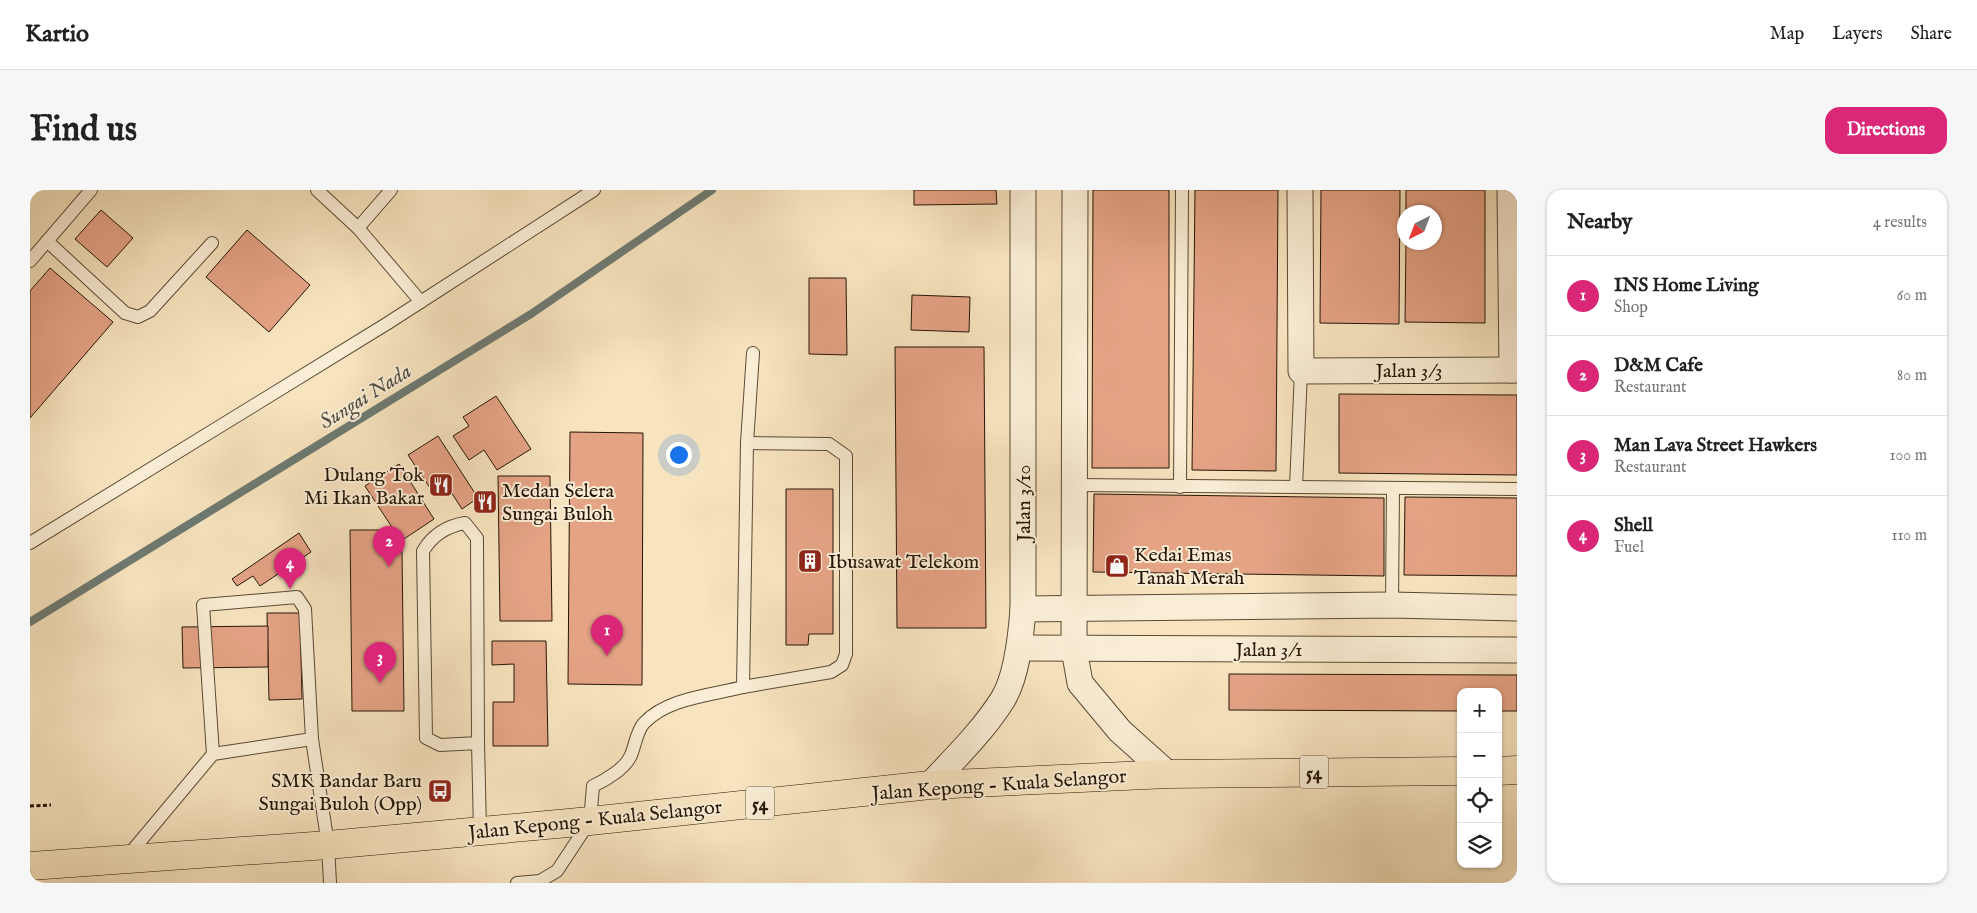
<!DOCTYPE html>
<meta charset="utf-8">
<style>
body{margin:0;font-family:"IM FELL English",serif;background:#f6f6f6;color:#222}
.controls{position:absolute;right:15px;bottom:15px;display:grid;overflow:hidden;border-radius:10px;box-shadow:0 1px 4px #0004}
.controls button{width:45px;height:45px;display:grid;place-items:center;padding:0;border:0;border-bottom:1px solid #e0e0e0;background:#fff;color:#222;font:25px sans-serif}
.compass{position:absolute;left:1367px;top:15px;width:45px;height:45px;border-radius:50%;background:#fff;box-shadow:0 1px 4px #0004;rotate:222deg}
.you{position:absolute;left:648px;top:264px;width:18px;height:18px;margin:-12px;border:4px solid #fff;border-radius:50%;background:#1a73e8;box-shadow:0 0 0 8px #1a73e833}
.badge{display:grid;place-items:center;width:32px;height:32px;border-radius:50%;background:#db2777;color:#fff;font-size:16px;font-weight:700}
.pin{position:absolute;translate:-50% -41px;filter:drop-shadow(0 1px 2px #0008)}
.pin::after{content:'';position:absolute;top:26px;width:18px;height:15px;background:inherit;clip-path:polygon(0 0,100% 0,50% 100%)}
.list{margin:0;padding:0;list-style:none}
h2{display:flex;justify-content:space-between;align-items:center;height:65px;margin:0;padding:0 20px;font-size:21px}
h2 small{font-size:16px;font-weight:400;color:#767676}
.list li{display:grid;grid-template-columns:32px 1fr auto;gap:15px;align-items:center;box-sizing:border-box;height:80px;padding:0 20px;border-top:1px solid #e0e0e0}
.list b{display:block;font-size:19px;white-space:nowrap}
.list p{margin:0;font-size:16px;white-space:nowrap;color:#767676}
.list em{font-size:16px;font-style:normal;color:#767676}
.icon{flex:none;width:28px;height:28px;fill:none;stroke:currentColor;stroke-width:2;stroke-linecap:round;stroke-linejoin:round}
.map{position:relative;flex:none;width:1487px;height:693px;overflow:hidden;border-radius:15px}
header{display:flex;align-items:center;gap:30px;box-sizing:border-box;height:70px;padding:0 25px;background:#fff;border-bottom:1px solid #e0e0e0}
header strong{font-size:24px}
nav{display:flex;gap:28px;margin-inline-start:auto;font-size:18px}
.intro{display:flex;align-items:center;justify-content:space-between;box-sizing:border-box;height:120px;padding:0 30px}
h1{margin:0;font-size:35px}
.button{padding:12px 22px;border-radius:15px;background:#db2777;color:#fff;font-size:18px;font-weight:700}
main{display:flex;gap:30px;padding:0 30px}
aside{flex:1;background:#fff;border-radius:15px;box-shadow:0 1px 4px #0004}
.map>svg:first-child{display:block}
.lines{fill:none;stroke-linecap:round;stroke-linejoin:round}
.stream{stroke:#6e7a72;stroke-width:8}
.building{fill:#e5a386;stroke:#251506}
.service-casing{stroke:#5a4934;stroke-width:14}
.minor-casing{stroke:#5a4934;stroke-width:27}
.trunk-casing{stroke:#251506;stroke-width:29}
.path{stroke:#251506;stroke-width:3;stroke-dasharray:4 2.5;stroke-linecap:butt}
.service{stroke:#faedd5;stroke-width:12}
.minor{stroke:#faedd5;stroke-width:25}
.trunk{stroke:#f7e4bf;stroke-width:28}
.labels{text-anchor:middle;stroke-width:4;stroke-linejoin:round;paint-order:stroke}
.shield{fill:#faedd5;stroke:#655644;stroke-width:1}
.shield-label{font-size:19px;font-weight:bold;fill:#251506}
.street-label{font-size:20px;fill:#251506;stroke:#faedd5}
.poi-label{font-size:20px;fill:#251506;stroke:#faedd5;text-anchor:start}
.water-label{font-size:21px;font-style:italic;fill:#505045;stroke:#faedd5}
</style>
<header>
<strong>Kartio</strong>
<nav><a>Map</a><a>Layers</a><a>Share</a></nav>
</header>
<div class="intro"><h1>Find us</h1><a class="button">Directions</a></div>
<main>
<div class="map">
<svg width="1487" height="693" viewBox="0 0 1487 693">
<rect width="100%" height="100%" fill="#f7e4bf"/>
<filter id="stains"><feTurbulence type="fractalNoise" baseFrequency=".004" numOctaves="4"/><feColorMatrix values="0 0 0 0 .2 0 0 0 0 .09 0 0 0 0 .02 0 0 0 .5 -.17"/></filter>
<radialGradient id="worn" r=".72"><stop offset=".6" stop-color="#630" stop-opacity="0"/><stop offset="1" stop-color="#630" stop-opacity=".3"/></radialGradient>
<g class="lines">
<!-- stream -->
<polyline class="stream" points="0,432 501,124 682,0"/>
</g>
<!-- building -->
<g class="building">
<polygon points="884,0 966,0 967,14 884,15"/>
<polygon points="1063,0 1139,0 1139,278 1062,278"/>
<polygon points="1165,0 1248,0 1246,281 1162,280"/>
<polygon points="1291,0 1370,0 1369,134 1290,133"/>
<polygon points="1376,0 1455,0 1455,133 1375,132 1376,52 1404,52 1404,22 1376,22"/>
<polygon points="71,20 103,48 77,77 45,49"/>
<polygon points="217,40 280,95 239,142 176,87"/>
<polygon points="20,78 83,132 0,228 0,101"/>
<polygon points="779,88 816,88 817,165 779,164"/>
<polygon points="882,105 940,107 939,142 881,140"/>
<polygon points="865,157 954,157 956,438 867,438"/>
<polygon points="1309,204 1487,205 1487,285 1309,283"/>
<polygon points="466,206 501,259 467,280 454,260 439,270 423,246 439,236 433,227"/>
<polygon points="540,242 613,243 612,495 538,494"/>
<polygon points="408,246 448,308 432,319 419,299 406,307 378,265"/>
<polygon points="369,274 404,329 371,351 335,296"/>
<polygon points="468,286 520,286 522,431 470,431"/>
<polygon points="756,299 803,299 803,444 779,444 778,455 756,455"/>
<polygon points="1064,304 1354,308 1354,386 1063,382"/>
<polygon points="1375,307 1487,308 1487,386 1374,385"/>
<polygon points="320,340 351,340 352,362 372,361 374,521 322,521"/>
<polygon points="269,343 281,362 230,396 223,386 207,396 202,389"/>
<polygon points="237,423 270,423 272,509 239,510"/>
<polygon points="238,436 238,477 153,478 152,437"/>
<polygon points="462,451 516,451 518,556 463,556 463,512 484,512 484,474 462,475"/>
<polygon points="1199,484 1487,485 1487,521 1468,521 1468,502 1431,502 1431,521 1199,520"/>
</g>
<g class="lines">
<defs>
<g id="service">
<polyline points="287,0 328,38 391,112"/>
<polyline points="328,38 361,0"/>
<polyline points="17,51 95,123 108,127 120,121 182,53"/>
<polyline points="0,71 61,0"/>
<polyline points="1045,295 1487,299"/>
<polyline points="1150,297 1152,0"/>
<polyline points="1266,297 1271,181"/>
<polyline points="0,353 358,133 564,0"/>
<polyline points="1362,415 1363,298"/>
<polyline points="713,497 801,482 812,475 816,464 816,266 799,254 717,253"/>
<path d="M448,553L410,555L396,548L393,361C402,346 417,336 435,333L447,348L448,553L450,641"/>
<polyline points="183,564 173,415 267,407 275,419 282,549 298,655 300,693"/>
<polyline points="97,667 183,564 282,549"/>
<path d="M487,693L510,691L527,681L560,631L563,596C576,590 596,578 601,565C605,556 607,540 614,533C637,508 682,505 713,497L717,253L723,163"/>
</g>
<g id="minor">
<polyline points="1045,0 1044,459 1050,493 1090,541 1138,584"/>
<polyline points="1270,0 1271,181 1487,180"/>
<polyline points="1480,0 1482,180"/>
<polyline points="993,419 1362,415 1487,418"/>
<polyline points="990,458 1487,460"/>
<path d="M900,595C925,568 953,541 973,509C987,486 991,446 993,419V0"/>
</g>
<g id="trunk">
<polyline points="1468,581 1487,580"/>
<polyline points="0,676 298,655 560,631 900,595 1138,584 1431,581"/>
</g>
</defs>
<!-- service casing -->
<use href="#service" class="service-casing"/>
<!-- minor casing -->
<use href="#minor" class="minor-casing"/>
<!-- trunk casing -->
<use href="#trunk" class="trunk-casing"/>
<!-- path -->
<polyline class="path" points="0,616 21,615"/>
<!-- service -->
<use href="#service" class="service"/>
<!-- minor -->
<use href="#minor" class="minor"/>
<!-- trunk -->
<use href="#trunk" class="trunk"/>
</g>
<!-- icons -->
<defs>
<symbol id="restaurant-square" viewBox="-11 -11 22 22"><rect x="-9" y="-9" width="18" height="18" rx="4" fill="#8f2418" stroke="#faedd5"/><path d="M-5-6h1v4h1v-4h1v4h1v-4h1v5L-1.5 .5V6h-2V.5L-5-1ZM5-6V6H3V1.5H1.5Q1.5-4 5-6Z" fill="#fff"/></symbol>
<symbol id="building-square" viewBox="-11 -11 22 22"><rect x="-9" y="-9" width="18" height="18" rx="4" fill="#8f2418" stroke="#faedd5"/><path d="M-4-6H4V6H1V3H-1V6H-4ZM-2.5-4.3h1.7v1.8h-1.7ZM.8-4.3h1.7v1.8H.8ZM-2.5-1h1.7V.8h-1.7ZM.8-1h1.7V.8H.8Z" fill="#fff"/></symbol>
<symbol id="shop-square" viewBox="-11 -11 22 22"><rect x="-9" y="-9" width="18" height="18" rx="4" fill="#8f2418" stroke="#faedd5"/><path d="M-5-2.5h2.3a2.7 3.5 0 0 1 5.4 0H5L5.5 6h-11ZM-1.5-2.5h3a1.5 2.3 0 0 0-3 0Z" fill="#fff"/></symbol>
<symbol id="bus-square" viewBox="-11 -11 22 22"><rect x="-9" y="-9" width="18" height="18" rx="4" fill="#8f2418" stroke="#faedd5"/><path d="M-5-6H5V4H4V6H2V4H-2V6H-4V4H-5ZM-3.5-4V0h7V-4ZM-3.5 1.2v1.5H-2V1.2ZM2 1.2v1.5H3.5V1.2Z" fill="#fff"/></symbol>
</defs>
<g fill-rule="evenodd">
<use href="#restaurant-square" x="397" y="281" width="28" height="28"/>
<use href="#restaurant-square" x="441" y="298" width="28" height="28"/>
<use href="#building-square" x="766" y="357" width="28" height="28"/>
<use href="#shop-square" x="1073" y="362" width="28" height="28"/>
<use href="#bus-square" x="396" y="587" width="28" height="28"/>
</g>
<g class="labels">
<!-- shield labels -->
<g class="shield">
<rect x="1270" y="565.5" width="28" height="33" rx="4"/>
<rect x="716" y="596.5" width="28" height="33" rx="4"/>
</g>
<g class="shield-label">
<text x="1284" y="589">54</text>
<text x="730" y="620">54</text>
</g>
<!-- street labels -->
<g class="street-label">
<text x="1379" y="187">Jalan 3/3</text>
<text transform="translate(993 313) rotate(-90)" y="7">Jalan 3/10</text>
<text x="1239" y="466">Jalan 3/1</text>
<text transform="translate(969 594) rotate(-4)" y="7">Jalan Kepong - Kuala Selangor</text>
<text transform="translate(565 629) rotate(-6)" y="7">Jalan Kepong - Kuala Selangor</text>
</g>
<!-- poi labels -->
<g class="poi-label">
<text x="394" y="291" text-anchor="end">Dulang Tok<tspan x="394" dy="23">Mi Ikan Bakar</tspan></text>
<text x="472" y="307">Medan Selera<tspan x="472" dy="23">Sungai Buloh</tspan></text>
<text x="1104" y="371">Kedai Emas<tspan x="1104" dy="23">Tanah Merah</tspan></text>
<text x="798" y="378">Ibusawat Telekom</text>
<text x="392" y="597" text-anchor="end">SMK Bandar Baru<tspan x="392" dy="23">Sungai Buloh (Opp)</tspan></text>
</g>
<!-- water labels -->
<g class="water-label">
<text transform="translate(335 206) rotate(-32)" y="7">Sungai Nada</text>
</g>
</g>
<rect width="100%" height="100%" filter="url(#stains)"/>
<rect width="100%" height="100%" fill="url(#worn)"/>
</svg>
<div class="controls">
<button>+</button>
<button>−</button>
<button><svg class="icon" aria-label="locate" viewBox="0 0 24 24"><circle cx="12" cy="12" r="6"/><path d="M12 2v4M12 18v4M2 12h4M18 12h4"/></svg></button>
<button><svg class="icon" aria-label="layers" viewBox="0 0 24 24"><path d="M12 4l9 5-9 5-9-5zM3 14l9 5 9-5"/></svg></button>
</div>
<svg class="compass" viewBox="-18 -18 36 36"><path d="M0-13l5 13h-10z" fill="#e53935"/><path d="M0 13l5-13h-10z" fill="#767676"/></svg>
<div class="you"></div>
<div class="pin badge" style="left:577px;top:466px">1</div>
<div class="pin badge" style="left:359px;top:377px">2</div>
<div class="pin badge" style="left:350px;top:493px">3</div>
<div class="pin badge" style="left:260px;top:399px">4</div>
</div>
<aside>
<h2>Nearby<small>4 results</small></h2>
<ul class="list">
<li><span class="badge">1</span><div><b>INS Home Living</b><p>Shop</p></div><em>60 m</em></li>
<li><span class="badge">2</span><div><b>D&amp;M Cafe</b><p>Restaurant</p></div><em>80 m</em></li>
<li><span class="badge">3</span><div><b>Man Lava Street Hawkers</b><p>Restaurant</p></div><em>100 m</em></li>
<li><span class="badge">4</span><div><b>Shell</b><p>Fuel</p></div><em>110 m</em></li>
</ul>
</aside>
</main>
